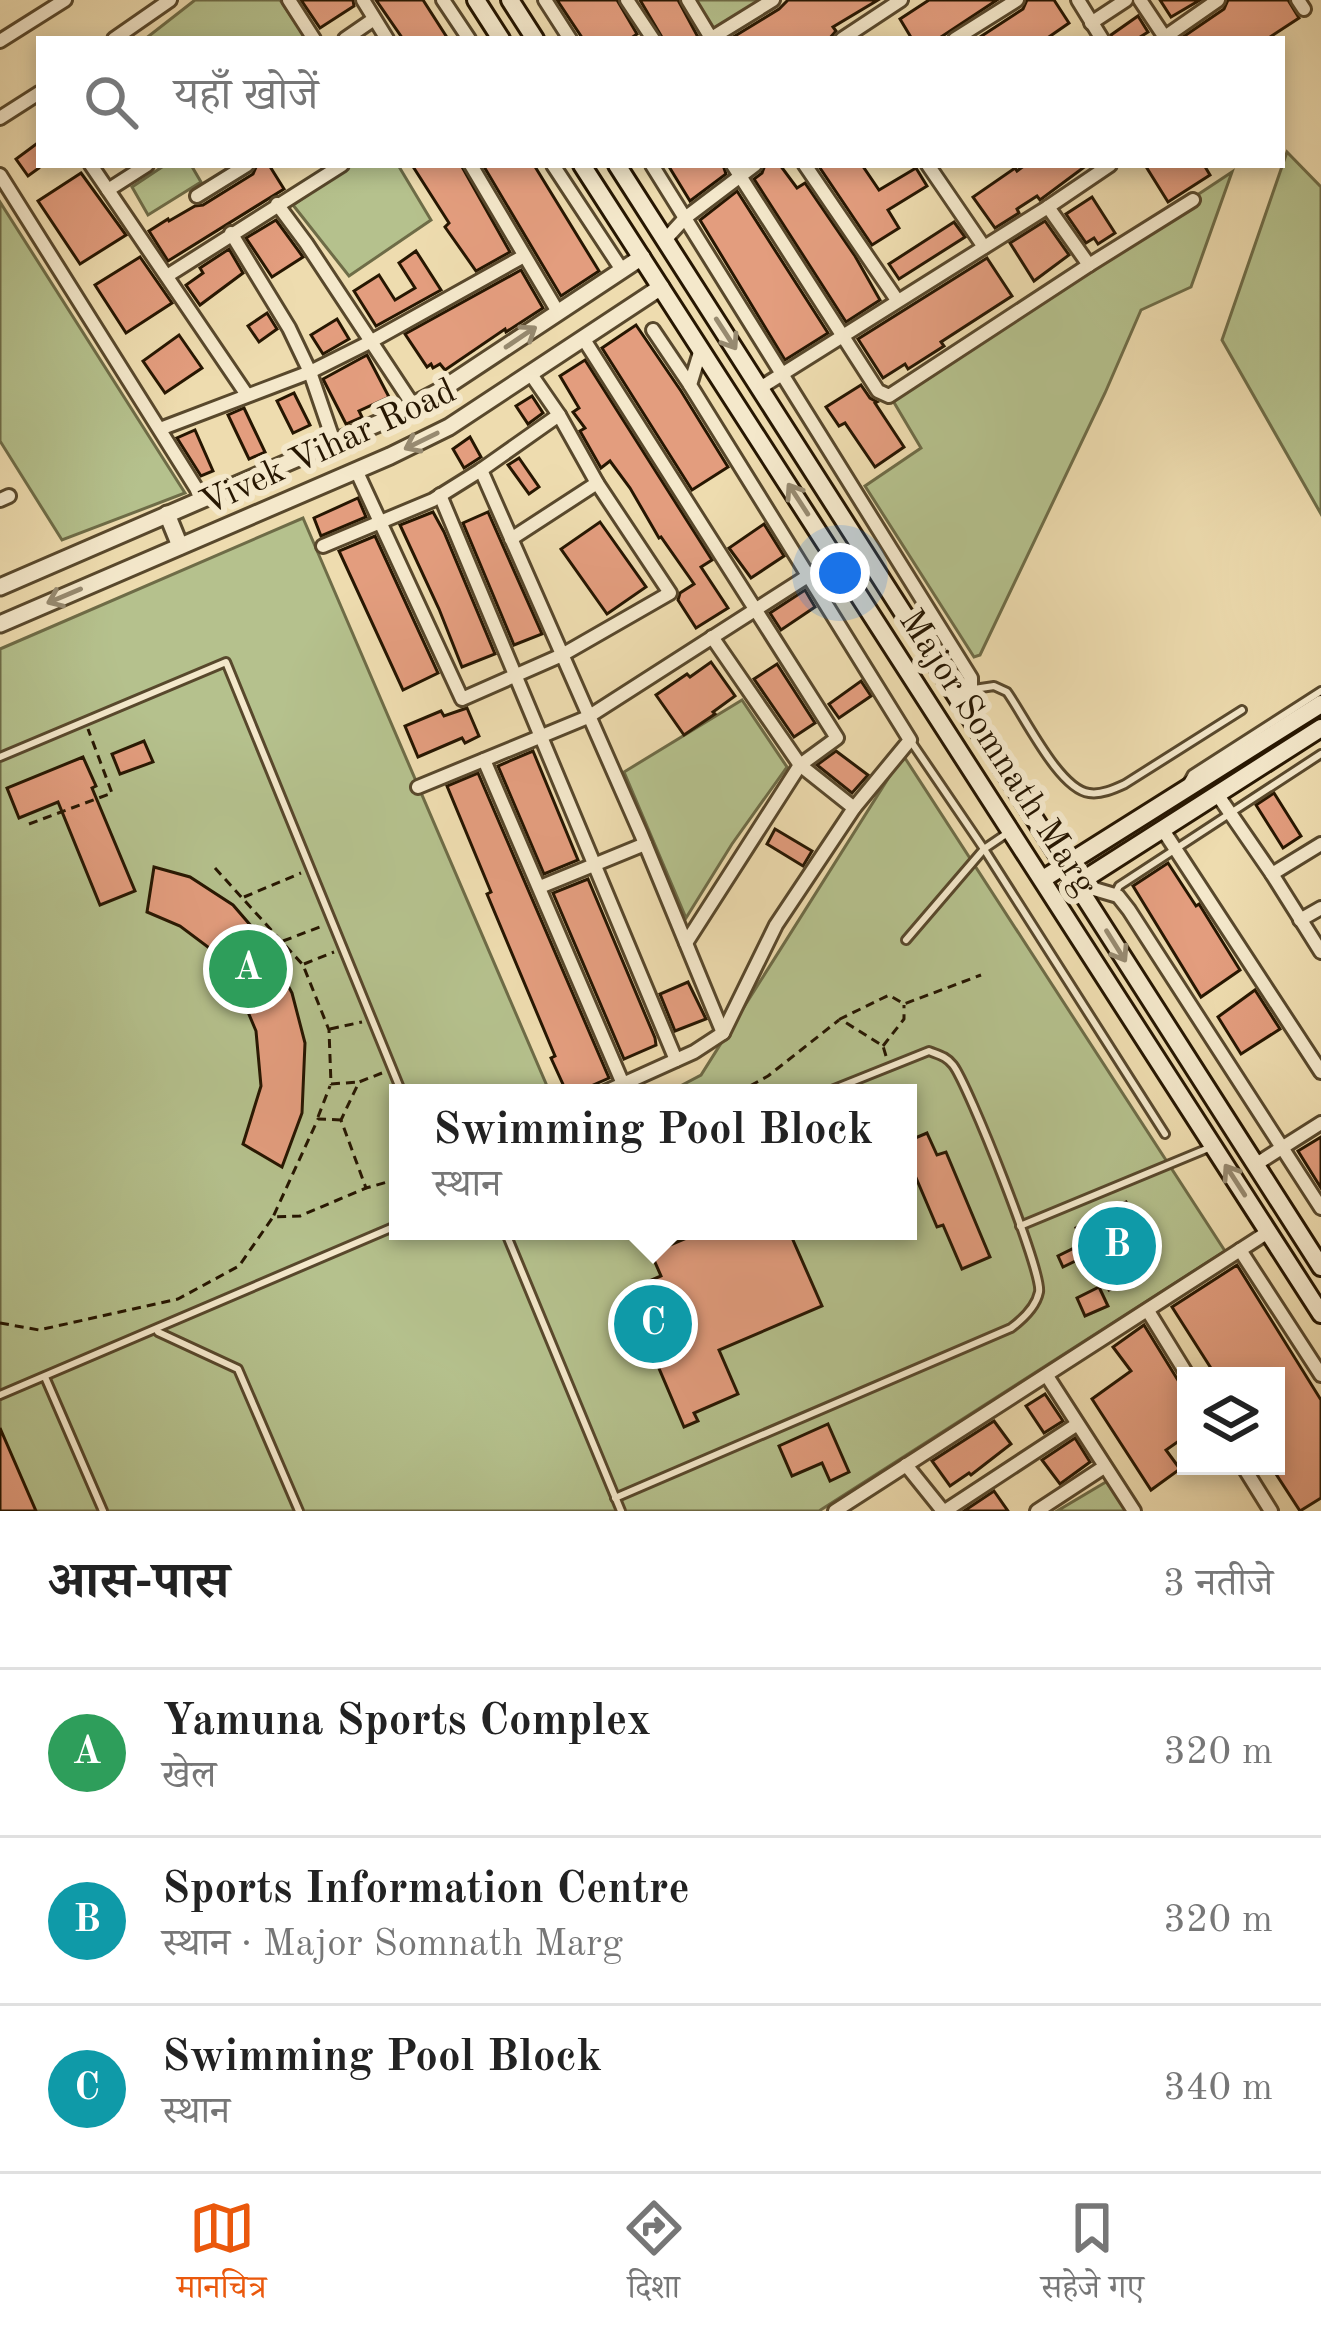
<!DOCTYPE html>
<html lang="hi">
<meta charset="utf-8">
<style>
body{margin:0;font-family:"Old Standard TT","Noto Serif Devanagari",serif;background:#f2f2f2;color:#222}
.controls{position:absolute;right:36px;bottom:36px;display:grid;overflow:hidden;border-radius:0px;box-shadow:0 6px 18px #0003}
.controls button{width:108px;height:108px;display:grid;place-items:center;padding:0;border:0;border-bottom:3px solid #e0e0e0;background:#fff;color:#222;font:60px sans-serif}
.you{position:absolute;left:840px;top:573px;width:42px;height:42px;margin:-30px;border:9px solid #fff;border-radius:50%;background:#1a73e8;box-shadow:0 0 0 18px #1a73e833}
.badge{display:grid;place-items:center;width:78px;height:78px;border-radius:50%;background:#ea580c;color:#fff;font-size:39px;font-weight:700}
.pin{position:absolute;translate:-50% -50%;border:6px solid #fff;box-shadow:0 3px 12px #0006}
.popup{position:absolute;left:389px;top:1084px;width:528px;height:156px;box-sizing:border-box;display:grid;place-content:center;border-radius:0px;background:#fff;filter:drop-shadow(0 3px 9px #0005);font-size:39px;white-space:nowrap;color:#767676}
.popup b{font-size:45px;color:#222}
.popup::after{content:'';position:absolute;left:50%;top:100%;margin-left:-24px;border:24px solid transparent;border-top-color:#fff}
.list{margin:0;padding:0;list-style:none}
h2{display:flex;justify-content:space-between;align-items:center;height:156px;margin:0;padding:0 48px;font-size:51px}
h2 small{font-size:39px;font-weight:400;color:#767676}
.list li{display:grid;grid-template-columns:78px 1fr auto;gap:36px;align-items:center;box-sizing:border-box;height:168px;padding:0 48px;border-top:3px solid #e0e0e0}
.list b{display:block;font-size:45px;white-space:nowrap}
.list p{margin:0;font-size:39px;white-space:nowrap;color:#767676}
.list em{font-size:39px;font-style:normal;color:#767676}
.icon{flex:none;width:66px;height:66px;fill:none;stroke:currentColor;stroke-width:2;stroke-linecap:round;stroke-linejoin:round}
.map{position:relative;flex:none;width:1321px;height:1511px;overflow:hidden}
.search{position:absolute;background:#fff;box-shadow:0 6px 18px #0003;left:36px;right:36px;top:36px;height:132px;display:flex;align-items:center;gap:30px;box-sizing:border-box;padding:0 42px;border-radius:0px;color:#767676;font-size:45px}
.sheet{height:660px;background:#fff}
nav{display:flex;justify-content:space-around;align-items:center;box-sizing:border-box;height:168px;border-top:3px solid #e0e0e0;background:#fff;font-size:33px;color:#767676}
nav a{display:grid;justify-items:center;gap:6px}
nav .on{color:#ea580c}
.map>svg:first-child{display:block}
.green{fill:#b5c18d;stroke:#6e6c47;stroke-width:3}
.building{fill:#e39d7e;stroke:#261601;stroke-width:3}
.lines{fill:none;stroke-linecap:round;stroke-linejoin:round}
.service-casing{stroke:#58482c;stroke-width:12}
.minor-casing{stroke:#58482c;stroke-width:18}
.tertiary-casing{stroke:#58482c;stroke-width:21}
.secondary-casing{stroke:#261601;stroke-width:22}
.path{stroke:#261601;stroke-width:3;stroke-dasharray:9 6;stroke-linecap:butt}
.service{stroke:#f4e8cb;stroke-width:6}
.minor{stroke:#f4e8cb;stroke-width:12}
.tertiary{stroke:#f4e8cb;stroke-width:15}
.secondary{stroke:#f4e8cb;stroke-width:16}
.oneway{stroke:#978a70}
.labels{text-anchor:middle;stroke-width:12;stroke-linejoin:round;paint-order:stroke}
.street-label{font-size:36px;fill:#261601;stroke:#f4e8cb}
</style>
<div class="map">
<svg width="1321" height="1511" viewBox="0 0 1321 1511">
<rect width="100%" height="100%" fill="#eedcaf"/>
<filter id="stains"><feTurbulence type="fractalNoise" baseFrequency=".00167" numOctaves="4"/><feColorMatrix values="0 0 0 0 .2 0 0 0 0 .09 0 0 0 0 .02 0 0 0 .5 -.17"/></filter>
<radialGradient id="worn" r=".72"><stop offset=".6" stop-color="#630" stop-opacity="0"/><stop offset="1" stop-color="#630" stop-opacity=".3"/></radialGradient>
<!-- green -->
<g class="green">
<polygon points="195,0 280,0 306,39 145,39"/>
<polygon points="691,0 764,0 711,31"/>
<polygon points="1287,152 1321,187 1321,514 1222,340"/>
<polygon points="165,165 191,165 201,182 148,215 132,187"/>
<polygon points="351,165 398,165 431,220 349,276 293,205"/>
<polygon points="1232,172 1191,287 1141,310 1105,393 980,655 974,657 865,486 921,448 889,394 949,359"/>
<polygon points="0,202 185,493 62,540 0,441"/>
<polygon points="303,518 550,1093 398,1093 398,1231 908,1231 908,1093 667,1093 701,1075 903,755 1225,1251 819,1511 0,1511 0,649"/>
<polygon points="742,700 787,767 732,844 686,918 624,772"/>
<polygon points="1116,1476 1140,1511 1057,1511"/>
</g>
<!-- building -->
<g class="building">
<polygon points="301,0 353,0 354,6 320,28"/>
<polygon points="376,0 423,0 448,39 403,39"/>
<polygon points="557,0 617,0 637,34 630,39 583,39"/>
<polygon points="640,0 678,0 699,39 663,39"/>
<polygon points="788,0 878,0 833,27 836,31 829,39 730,39 779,9"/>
<polygon points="929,0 997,0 938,39 912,39 900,19"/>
<polygon points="1027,0 1054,0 1069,23 1046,39 977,39 1023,9"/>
<polygon points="1160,0 1200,0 1171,17"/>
<polygon points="1228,0 1288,0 1299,18 1267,39 1180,39 1224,9"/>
<polygon points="1138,16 1148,32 1137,39 1112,39 1111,35"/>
<polygon points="39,142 39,168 28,176 16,159"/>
<polygon points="257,165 269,165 284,189 168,261 149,231 168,219 169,221 195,206 203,205 253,174"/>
<polygon points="412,165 461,165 510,252 476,271 445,227 449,223"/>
<polygon points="483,165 534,165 599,271 561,296"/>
<polygon points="668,165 723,165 726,174 690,201"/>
<polygon points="765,165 780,165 797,188 805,183 855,256 880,300 846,322 754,179 762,173"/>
<polygon points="818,165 862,165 879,190 916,168 927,186 888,210 899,228 872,245"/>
<polygon points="1025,165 1087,165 1040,200 1037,196 1017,209 1019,213 995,228 973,197 1015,168 1017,171"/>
<polygon points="1145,165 1204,165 1210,175 1168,202"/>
<polygon points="81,173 126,235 80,264 38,201"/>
<polygon points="737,191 828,333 785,360 700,220"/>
<polygon points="1092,197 1115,233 1098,244 1094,238 1086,243 1066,214"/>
<polygon points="276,220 303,257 272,277 246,238"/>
<polygon points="1045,221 1069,255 1034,281 1010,243"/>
<polygon points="954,222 965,237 899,279 889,264"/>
<polygon points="229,249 243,273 200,305 186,285 203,273 200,268"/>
<polygon points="416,251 441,290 376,326 354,291 379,275 395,300 415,288 399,263"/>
<polygon points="140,257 172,303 126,333 95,285"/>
<polygon points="987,258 1012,296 941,342 944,346 908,369 905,364 883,378 858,339"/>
<polygon points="521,270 543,308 506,332 505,329 445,370 440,364 433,368 431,364 427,367 405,334"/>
<polygon points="267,313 277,329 259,342 248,326"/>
<polygon points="337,319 349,339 323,354 311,335"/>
<polygon points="636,325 681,391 728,467 692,490 602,348"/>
<polygon points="179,335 202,368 165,393 143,361"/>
<polygon points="367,355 389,397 359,411 362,417 346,424 323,379"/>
<polygon points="585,360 712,560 701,567 728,608 696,628 678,600 680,593 694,584 661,537 659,538 630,488 610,461 601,468 580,431 585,428 573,412 579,408 560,376"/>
<polygon points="861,385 870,398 877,402 875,403 904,447 875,467 845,423 839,426 826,407"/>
<polygon points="294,393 310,425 293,433 277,401"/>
<polygon points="532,396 543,413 528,424 516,406"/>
<polygon points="244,408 265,452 249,459 228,415"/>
<polygon points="195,430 213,471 201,476 177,438"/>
<polygon points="470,437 481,457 464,468 453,449"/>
<polygon points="519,458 539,487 529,494 508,465"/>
<polygon points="358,498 366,517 321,536 314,518"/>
<polygon points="433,512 444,532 495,654 462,667 439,609 400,525"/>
<polygon points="488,512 542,634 514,645 463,523"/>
<polygon points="600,522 646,587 607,614 561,549"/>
<polygon points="764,524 784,556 751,578 729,548"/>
<polygon points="375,536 438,673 403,690 339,551"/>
<polygon points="805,590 815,607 781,630 770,613"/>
<polygon points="711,662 735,696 713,712 715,714 684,735 656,695 687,674 690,677"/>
<polygon points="777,664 815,723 794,737 754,679"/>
<polygon points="861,681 871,696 839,718 829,704"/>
<polygon points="467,708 479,736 465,743 462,738 418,757 405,726 441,711 444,716"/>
<polygon points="144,741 153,762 120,774 112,754"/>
<polygon points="533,751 578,860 544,874 498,766"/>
<polygon points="836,751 868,775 852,793 817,765"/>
<polygon points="83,757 96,786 92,788 135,891 100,905 58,802 19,818 7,788"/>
<polygon points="478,773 609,1078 575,1093 567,1093 551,1058 555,1056 487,894 491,892 447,786"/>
<polygon points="1274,793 1301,836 1283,848 1256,805"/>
<polygon points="775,829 812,851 803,866 767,844"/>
<polygon points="1168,863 1196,906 1199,904 1240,970 1201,997 1133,886"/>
<polygon points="154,867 190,877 233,905 265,942 292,993 305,1043 302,1113 282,1167 243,1144 261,1086 256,1031 237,986 216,953 180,926 147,912"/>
<polygon points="588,879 655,1038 656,1045 624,1059 553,893"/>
<polygon points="688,982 706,1019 675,1031 660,994"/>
<polygon points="1255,990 1280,1029 1241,1054 1218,1017"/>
<polygon points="927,1133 937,1155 946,1152 990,1257 962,1269 943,1225 937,1227 908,1159 908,1141"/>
<polygon points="1321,1137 1321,1188 1298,1151"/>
<polygon points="1126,1202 1150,1248 1140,1253 1149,1269 1109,1290 1090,1254 1063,1267 1058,1256 1084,1243 1076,1228"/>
<polygon points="703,1231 789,1231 822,1306 719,1350 738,1394 694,1413 698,1421 684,1427 626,1291 661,1276 651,1253"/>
<polygon points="1237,1265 1321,1400 1321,1498 1300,1511 1276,1474 1276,1370 1266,1376 1216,1376 1172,1307"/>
<polygon points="1099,1287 1108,1306 1085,1316 1077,1298"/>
<polygon points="1144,1325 1179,1382 1186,1386 1186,1436 1166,1450 1180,1469 1151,1490 1092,1399 1131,1371 1113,1347"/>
<polygon points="1045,1394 1063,1421 1044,1433 1026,1406"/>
<polygon points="994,1421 1011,1444 971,1475 969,1473 950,1486 932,1461"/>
<polygon points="828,1424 849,1472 830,1481 822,1463 792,1476 779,1446"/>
<polygon points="0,1428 36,1511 0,1511"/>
<polygon points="1075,1438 1090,1462 1060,1484 1042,1460"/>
<polygon points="994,1491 1008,1511 964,1511"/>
</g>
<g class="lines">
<defs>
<g id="service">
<path d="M974,689L994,686L1007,692C1025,717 1059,789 1089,793C1101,795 1114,789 1125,784L1242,710"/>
<polyline points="910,740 984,849 1165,1134"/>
<polyline points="0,757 226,662 402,1093"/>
<polyline points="1187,783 1192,774 1321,691"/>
<polyline points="1116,892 1119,886 1321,754"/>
<polyline points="906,940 984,849 1006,834"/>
<polyline points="1020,1226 1211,1147"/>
<polyline points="505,1231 621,1511"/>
<polyline points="158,1332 238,1369 299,1511"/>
<polyline points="45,1377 103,1511"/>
<polyline points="0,1395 398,1225"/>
<path d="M615,1498L1011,1328C1023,1319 1036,1307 1039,1292C1043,1273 968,1084 953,1065C946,1056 939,1055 929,1051L824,1093"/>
</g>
<g id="minor">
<polyline points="289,0 314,39"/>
<polyline points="363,0 387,39"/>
<polyline points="443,0 469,39"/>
<polyline points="545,0 570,39"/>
<polyline points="627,0 653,39"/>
<polyline points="688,0 711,38"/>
<polyline points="1078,0 1102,39"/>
<polyline points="1140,0 1166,39"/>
<polyline points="1298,0 1304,9"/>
<polyline points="1091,23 1126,0"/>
<polyline points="1165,37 1218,0"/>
<polyline points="114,39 170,0"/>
<polyline points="345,39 374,19"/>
<polyline points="710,39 773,0"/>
<polyline points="842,39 901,0"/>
<polyline points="955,39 1017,0"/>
<polyline points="0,41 65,0"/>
<polyline points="0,118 39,93"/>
<polyline points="91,165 247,395"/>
<polyline points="471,165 558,312"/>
<polyline points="553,165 622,270"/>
<polyline points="652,165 971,678 971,689 959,699"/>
<polyline points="733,165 878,391 889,396 1089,265 1193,200"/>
<polyline points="805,165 897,300"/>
<polyline points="928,165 984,247"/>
<polyline points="0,175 203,499"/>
<polyline points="108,190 147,165"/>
<polyline points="197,196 247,165"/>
<polyline points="277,204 306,243 413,405"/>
<polyline points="1048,207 1089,265"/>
<polyline points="231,233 289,328 310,372 334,442"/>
<polyline points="665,240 685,218 755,165"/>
<polyline points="167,276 342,165"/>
<polyline points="653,330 690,385"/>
<polyline points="583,338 837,738 800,765 686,943"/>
<polyline points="760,388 1048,207 1110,165"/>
<polyline points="160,429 310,372 370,342 524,256"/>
<polyline points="356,470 462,699 562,655 670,593 597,483 559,415 530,373"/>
<polyline points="481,470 641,834 723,1033"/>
<polyline points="440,495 676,1060"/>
<polyline points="0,500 9,496"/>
<polyline points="511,539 597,483"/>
<polyline points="323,546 433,500 481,470 559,415"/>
<polyline points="712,637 800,765 854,808"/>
<polyline points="484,760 623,1084"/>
<polyline points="418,787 588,717 836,558"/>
<polyline points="1217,794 1272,874 1321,952"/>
<polyline points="1163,830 1321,1072"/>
<polyline points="1272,874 1321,844"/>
<polyline points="1077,884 1118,896 1129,910 1321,1208"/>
<polyline points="540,887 645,844"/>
<polyline points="1300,920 1321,908"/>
<polyline points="603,1093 694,1052 723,1033 776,925 854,808 910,740 690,385 701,349"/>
<polyline points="1255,1165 1321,1123"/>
<polyline points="1240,1250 1321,1375"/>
<polyline points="1148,1311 1188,1376"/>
<polyline points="1047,1376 1134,1511"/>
<polyline points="906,1465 943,1511"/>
<polyline points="1243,1466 1271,1511"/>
<polyline points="835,1511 1268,1232"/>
<polyline points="945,1511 1076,1425"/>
<polyline points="1037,1511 1104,1467"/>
</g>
<g id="tertiary">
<polyline points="167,514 180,546"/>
<polyline points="0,587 379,423 438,392 642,257"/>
<polyline points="0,624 390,456 449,427 661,287"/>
</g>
<g id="secondary">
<polyline points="476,0 501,39"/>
<polyline points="510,0 535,39"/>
<polyline points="582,165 1321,1314"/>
<polyline points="617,165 1321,1267"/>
<polyline points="1043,879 1321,704"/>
<polyline points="1069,889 1321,728"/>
</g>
</defs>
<!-- service casing -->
<use href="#service" class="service-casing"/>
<!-- minor casing -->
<use href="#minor" class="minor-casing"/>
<!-- tertiary casing -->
<use href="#tertiary" class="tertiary-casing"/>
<!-- secondary casing -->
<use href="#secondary" class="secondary-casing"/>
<!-- path -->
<g class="path">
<polyline points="29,824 112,793 88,729"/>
<polyline points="215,868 303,965 329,1030 331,1084 359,1082"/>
<polyline points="244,897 301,873"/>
<polyline points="283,941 325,925"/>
<polyline points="304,964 334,952"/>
<polyline points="330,1029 362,1022"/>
<polyline points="883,1046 904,1019 904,1005"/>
<polyline points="886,1056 883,1046 840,1019 889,995 904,1004 981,975"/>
<polyline points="382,1073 359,1082 341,1120 366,1188 398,1179"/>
<polyline points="737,1093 768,1076 839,1020"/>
<polyline points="318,1117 330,1086"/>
<polyline points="341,1120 318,1119 273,1217 300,1216 366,1188"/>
<polyline points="0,1323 39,1330 178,1299 239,1266 273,1217"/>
</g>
<!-- service -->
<use href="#service" class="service"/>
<!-- minor -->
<use href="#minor" class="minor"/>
<!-- tertiary -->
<use href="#tertiary" class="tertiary"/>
<!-- secondary -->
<use href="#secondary" class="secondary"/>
</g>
<!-- one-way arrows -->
<defs><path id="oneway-shaft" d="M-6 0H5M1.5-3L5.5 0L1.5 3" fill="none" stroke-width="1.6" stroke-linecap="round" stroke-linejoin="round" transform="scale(3)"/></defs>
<g class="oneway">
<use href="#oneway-shaft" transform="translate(726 334) rotate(57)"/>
<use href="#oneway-shaft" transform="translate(521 337) rotate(-34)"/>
<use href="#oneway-shaft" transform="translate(421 441) rotate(154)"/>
<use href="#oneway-shaft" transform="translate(798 499) rotate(-123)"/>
<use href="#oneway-shaft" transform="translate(64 596) rotate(157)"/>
<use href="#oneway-shaft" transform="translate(1116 946) rotate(58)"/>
<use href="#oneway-shaft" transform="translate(1235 1180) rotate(-123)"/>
</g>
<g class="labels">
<!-- street labels -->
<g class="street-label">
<text transform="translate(327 445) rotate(-25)" y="13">Vivek Vihar Road</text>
<text transform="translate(1000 751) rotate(57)" y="13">Major Somnath Marg</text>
</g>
</g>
<rect width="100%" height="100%" filter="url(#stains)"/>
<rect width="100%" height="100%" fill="url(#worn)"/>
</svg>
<div class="controls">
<button><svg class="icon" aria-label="layers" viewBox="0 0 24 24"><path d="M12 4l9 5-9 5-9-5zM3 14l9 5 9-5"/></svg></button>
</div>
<div class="you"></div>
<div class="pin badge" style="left:248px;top:969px;background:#2e9e5b">A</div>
<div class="pin badge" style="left:1117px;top:1246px;background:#0f9aa8">B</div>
<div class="pin badge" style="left:653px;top:1324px;background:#0f9aa8">C</div>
<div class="popup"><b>Swimming Pool Block</b>स्थान</div>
<div class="search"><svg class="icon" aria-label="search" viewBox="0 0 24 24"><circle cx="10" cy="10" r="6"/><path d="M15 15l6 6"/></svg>यहाँ खोजें</div>
</div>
<section class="sheet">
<h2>आस-पास<small>3 नतीजे</small></h2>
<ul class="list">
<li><span class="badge" style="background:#2e9e5b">A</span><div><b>Yamuna Sports Complex</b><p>खेल</p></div><em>320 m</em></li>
<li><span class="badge" style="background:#0f9aa8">B</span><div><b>Sports Information Centre</b><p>स्थान · Major Somnath Marg</p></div><em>320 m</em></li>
<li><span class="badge" style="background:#0f9aa8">C</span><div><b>Swimming Pool Block</b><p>स्थान</p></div><em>340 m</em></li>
</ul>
</section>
<nav>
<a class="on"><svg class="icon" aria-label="map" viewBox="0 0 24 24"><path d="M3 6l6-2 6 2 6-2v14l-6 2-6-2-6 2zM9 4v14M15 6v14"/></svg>मानचित्र</a>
<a><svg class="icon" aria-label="directions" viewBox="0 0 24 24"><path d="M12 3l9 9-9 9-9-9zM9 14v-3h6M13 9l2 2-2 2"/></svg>दिशा</a>
<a><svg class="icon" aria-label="saved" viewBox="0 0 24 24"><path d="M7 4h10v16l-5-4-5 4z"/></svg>सहेजे गए</a>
</nav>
